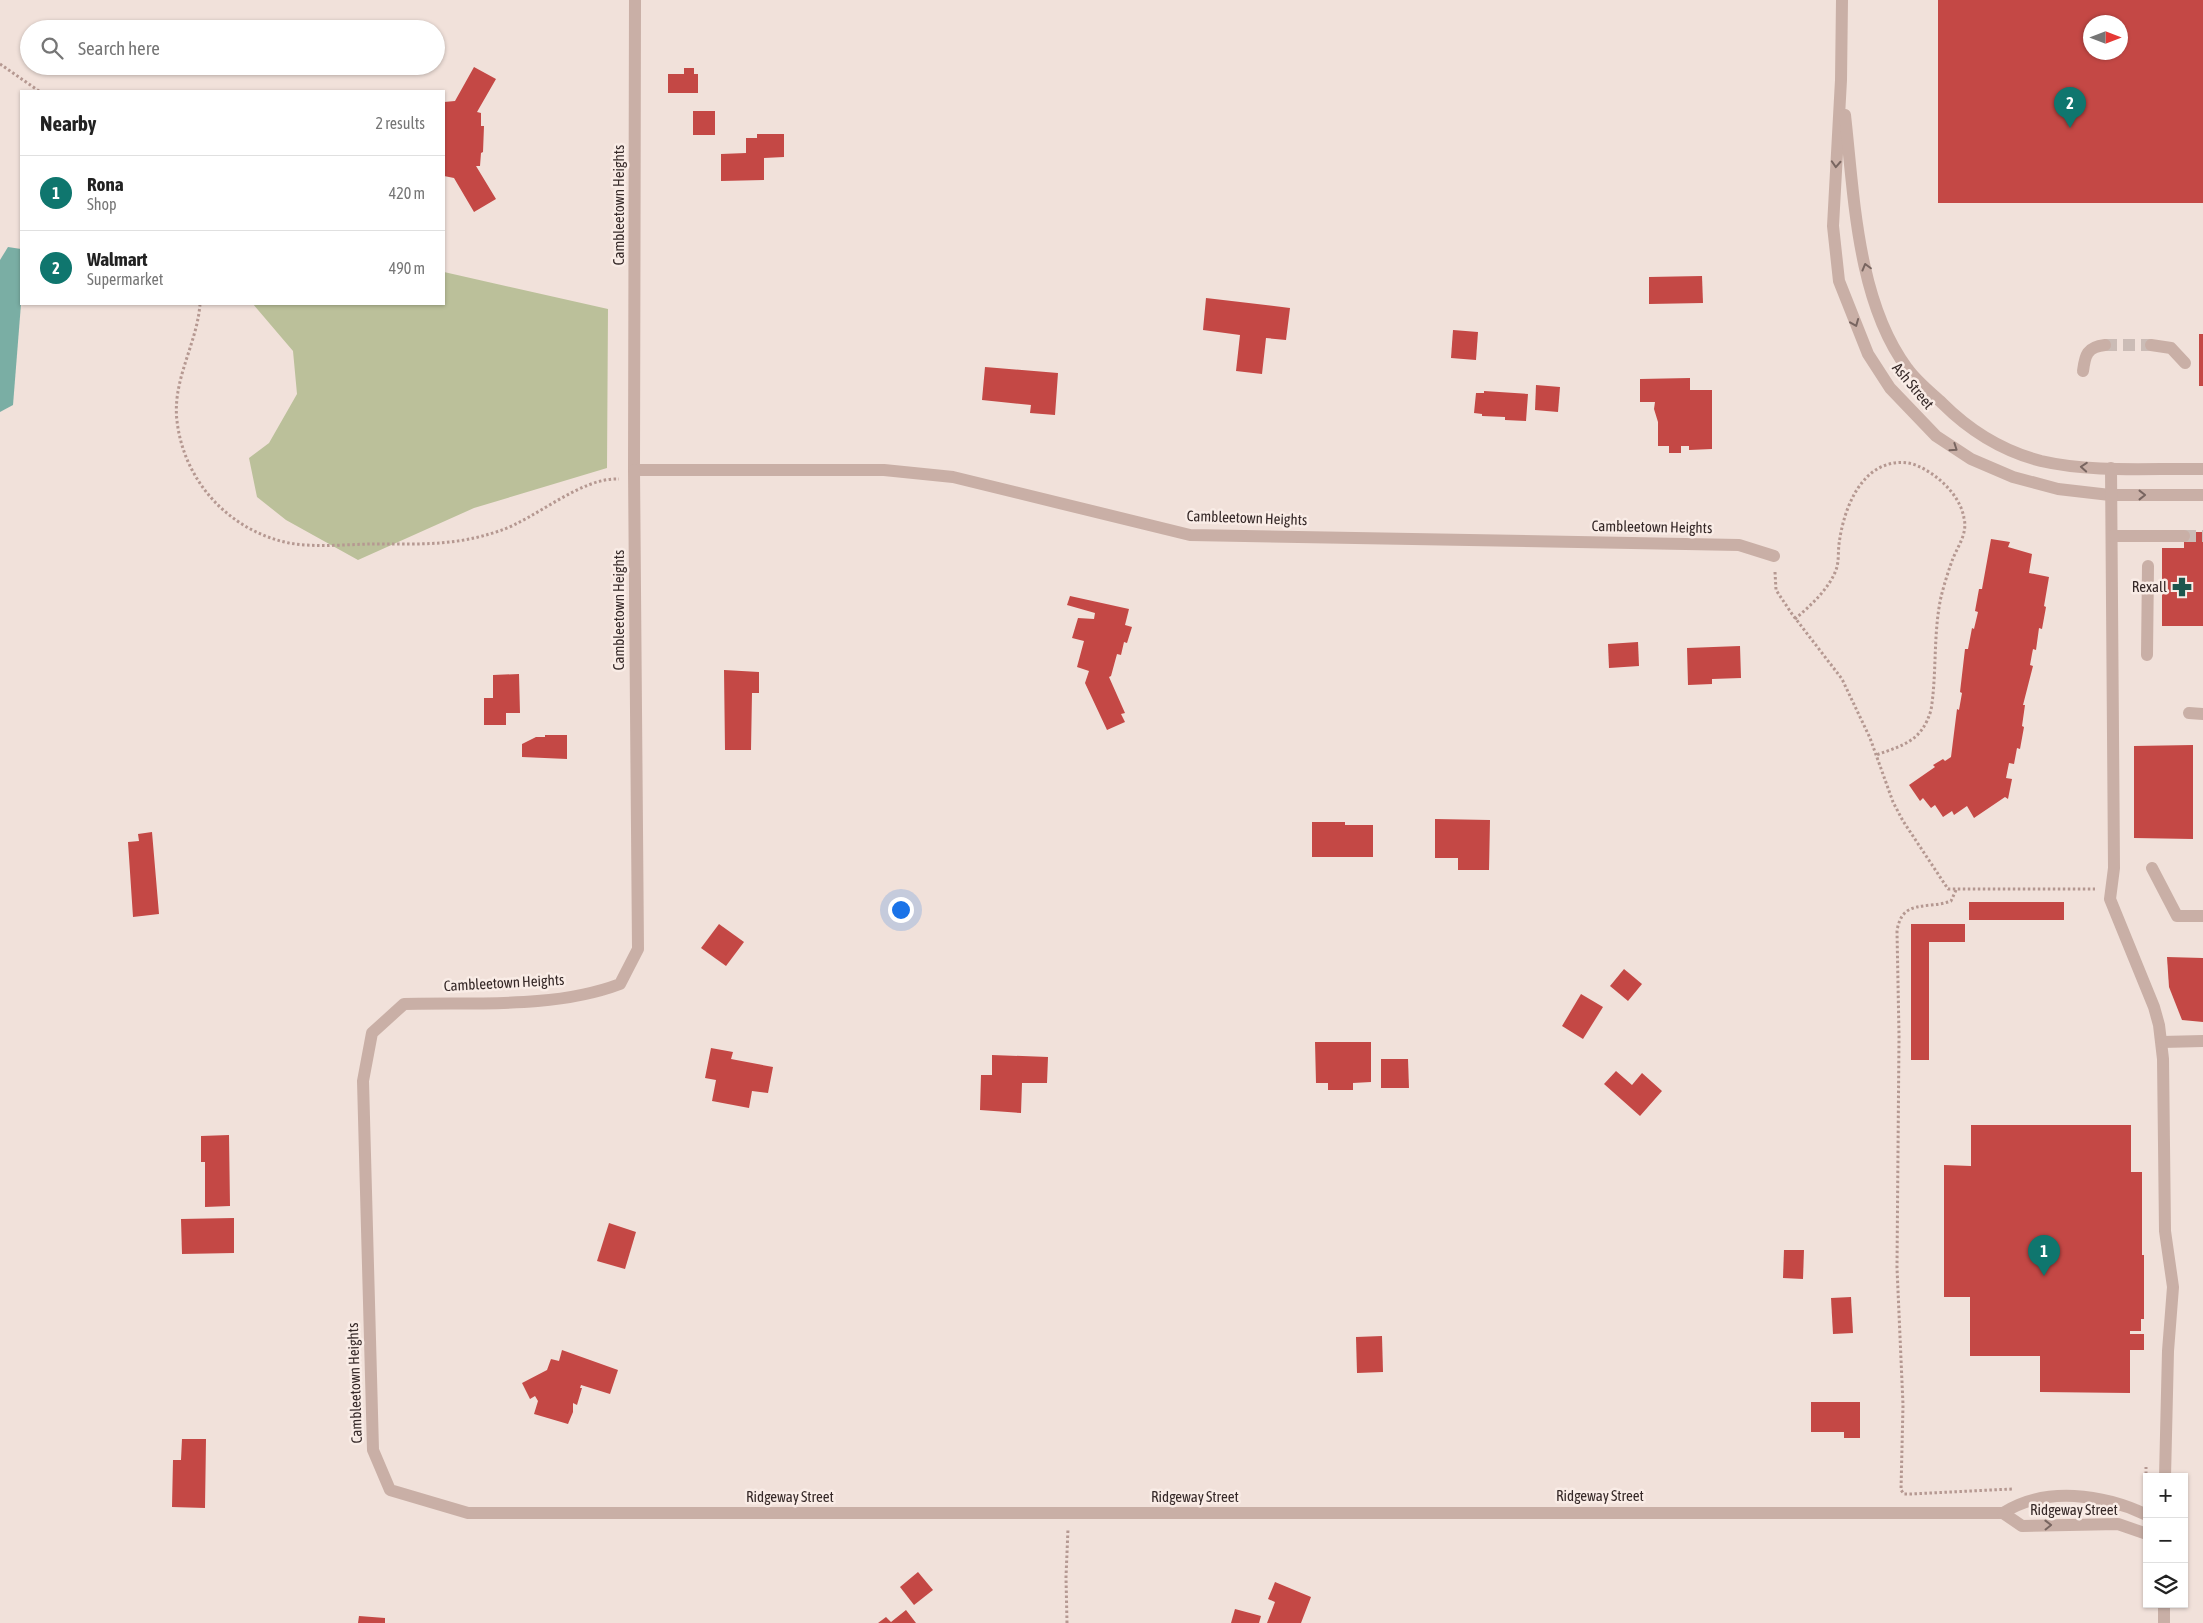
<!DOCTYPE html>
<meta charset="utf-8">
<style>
body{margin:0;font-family:"Asap Condensed",sans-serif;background:#f6f6f6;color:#222}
.controls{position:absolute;right:15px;bottom:15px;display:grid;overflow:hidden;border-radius:0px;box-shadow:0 1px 4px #0004}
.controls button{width:45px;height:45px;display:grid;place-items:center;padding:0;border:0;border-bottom:1px solid #e0e0e0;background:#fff;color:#222;font:25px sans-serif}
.compass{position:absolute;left:2083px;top:15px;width:45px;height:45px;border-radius:50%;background:#fff;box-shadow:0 1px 4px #0004;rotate:90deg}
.you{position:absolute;left:900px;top:909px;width:18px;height:18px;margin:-12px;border:4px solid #fff;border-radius:50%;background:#1a73e8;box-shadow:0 0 0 8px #1a73e833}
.badge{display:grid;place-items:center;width:32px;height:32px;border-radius:50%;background:#0f766e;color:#fff;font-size:16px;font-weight:700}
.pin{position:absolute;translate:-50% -41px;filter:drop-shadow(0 1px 2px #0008)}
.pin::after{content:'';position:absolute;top:26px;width:18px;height:15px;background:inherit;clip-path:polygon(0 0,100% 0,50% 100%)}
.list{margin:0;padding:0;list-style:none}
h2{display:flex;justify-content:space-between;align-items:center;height:65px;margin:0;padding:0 20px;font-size:21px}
h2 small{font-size:16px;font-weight:400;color:#767676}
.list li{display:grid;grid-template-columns:32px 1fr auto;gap:15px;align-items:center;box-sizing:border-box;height:75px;padding:0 20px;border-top:1px solid #e0e0e0}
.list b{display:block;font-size:19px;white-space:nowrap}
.list p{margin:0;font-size:16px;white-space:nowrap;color:#767676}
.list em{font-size:16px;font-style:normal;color:#767676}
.icon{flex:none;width:28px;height:28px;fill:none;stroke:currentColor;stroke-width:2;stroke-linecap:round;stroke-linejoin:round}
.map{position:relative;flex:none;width:2203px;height:1623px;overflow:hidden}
.search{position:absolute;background:#fff;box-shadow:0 1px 4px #0004;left:20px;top:20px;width:425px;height:55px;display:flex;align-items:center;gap:12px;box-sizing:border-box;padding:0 18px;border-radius:28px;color:#767676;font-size:19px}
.panel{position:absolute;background:#fff;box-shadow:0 1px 4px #0004;left:20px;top:90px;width:425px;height:215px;border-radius:0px}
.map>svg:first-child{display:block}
.green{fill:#bbc09a}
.water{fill:#7aaea4}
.building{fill:#c44845;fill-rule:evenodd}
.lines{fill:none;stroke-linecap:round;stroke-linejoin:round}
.minor-tunnel{stroke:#cbbcb6;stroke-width:12;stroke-dasharray:12 6;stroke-linecap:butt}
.path{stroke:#b59891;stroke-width:3;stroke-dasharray:2.5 2.5;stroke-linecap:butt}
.minor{stroke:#c9afa6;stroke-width:12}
.oneway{stroke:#786560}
.labels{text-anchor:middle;stroke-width:5;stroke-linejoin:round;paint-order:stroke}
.street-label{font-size:15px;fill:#352827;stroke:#f9ece6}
.poi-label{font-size:15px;fill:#352827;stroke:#f9ece6;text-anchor:end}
</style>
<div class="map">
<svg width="2203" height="1623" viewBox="0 0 2203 1623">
<rect width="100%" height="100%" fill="#f1e1da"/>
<!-- green -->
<polygon class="green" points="444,272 608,309 607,468 474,508 358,560 286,520 257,497 249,458 269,443 297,394 293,351 253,304 444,304"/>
<!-- water -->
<polygon class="water" points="8,247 21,249 21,304 13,405 0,412 0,260"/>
<!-- building -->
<g class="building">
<path d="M1938,0H2203V203H1938ZM2090,22H2120V52H2090Z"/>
<polygon points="474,67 496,79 477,112 481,113 481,126 484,126 483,152 481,153 480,166 476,166 496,199 474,212 454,178 444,176 444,102 455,101"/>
<polygon points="684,68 694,68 694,74 698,74 698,93 668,93 668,74 684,74"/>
<rect x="693" y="111" width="22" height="24"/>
<polygon points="757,134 784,134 784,157 764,158 764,180 721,181 721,154 746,153 746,138 757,138"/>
<polygon points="1702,276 1703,303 1649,304 1649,277"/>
<polygon points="1206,298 1290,308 1286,340 1266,338 1262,374 1236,371 1240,335 1203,330"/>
<polygon points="1453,330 1478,332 1476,360 1451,358"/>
<rect x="2199" y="334" width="4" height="52"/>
<polygon points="985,367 1058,373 1055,415 1030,413 1031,405 982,400"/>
<polygon points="1690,378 1690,390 1712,390 1712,449 1689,450 1689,446 1681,446 1681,453 1669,453 1669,446 1658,446 1658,422 1654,409 1655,402 1640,402 1640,379"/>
<polygon points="1536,385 1560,387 1558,412 1535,410"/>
<polygon points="1484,391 1528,394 1526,421 1505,420 1505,417 1482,416 1482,414 1474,413 1476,393 1484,393"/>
<polygon points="2184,532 2203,532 2203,626 2162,626 2162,548 2184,548"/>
<polygon points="1991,539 2010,542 2008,547 2032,554 2029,573 2049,577 2044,606 2046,607 2042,629 2039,628 2036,650 2033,649 2032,654 2030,665 2033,666 2023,705 2025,705 2022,726 2024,727 2020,749 2017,748 2014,764 2009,763 2006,778 2012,779 2008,799 2005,797 1974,818 1967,806 1954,815 1952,811 1943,817 1935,805 1931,808 1923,798 1920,801 1909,785 1935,767 1933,765 1943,759 1945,761 1951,757 1957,709 1959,710 1962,693 1960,692 1965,649 1968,649 1972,628 1974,629 1978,612 1975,611 1979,589 1982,589"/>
<polygon points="1070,596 1129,609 1125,625 1132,627 1127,643 1124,642 1121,655 1117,654 1111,676 1109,677 1125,713 1121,714 1125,722 1107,730 1085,683 1089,671 1077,667 1084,641 1072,638 1078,618 1094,619 1095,613 1067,605"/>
<polygon points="1638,642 1639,666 1609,668 1608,644"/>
<polygon points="1740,646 1741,678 1712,679 1712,684 1688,685 1687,648"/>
<polygon points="724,670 759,672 759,693 752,693 751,750 725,750"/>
<polygon points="519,674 520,713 506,713 506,725 484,725 484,698 493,698 493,675"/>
<polygon points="545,735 567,735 567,759 522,757 522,744 536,737 545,737"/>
<polygon points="2193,745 2193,839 2134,838 2134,746"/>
<polygon points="1435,819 1490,820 1489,870 1458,870 1458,858 1435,858"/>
<polygon points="1312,822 1345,822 1345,825 1373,825 1373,857 1312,857"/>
<polygon points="152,832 159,914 133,917 128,842 139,841 138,834"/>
<rect x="1969" y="902" width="95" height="18"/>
<polygon points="719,924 744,942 726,966 701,948"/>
<polygon points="1911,924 1965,924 1965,942 1929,942 1929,1060 1911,1060"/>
<polygon points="2167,957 2203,958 2203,1022 2182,1020 2169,987"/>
<polygon points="1624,969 1642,984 1628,1001 1610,986"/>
<polygon points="1581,994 1603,1007 1583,1039 1562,1026"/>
<polygon points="1315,1042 1371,1042 1371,1082 1353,1083 1353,1090 1328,1090 1328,1083 1316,1083"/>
<polygon points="711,1048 733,1052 731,1059 773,1067 768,1093 752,1091 749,1108 712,1101 716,1080 705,1078"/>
<polygon points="992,1055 1048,1057 1047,1083 1022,1083 1021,1113 980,1110 981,1075 992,1075"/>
<polygon points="1381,1059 1408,1059 1409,1088 1381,1088"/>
<polygon points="1616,1071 1632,1085 1642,1073 1662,1091 1640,1116 1604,1084"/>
<polygon points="1971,1125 2131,1125 2131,1172 2142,1172 2142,1255 2144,1255 2144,1319 2141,1319 2141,1331 2130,1331 2130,1334 2144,1334 2144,1350 2130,1350 2130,1393 2040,1392 2040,1356 1970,1356 1970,1297 1944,1297 1944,1165 1971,1166"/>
<polygon points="229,1135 230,1206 205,1207 205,1162 201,1162 201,1136"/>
<polygon points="234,1218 234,1253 182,1254 181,1219"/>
<polygon points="609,1223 636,1232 625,1269 597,1261"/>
<polygon points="1784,1250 1804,1250 1803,1279 1783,1278"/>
<polygon points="1851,1297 1853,1333 1833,1334 1831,1298"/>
<polygon points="1382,1336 1383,1372 1357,1373 1356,1337"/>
<polygon points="562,1350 618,1370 610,1394 581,1385 580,1388 582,1388 577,1405 573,1403 573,1412 568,1424 534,1414 538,1401 535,1396 530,1399 522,1383 547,1370 551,1359 559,1361"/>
<polygon points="1811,1402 1860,1402 1860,1438 1844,1438 1844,1432 1811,1432"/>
<polygon points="182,1439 206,1439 205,1508 172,1507 173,1460 181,1460"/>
<polygon points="918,1572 933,1590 914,1605 900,1587"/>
<polygon points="1275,1582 1311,1597 1301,1623 1267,1623 1275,1602 1268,1599"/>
<polygon points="1235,1609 1261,1616 1259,1623 1231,1623"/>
<polygon points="906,1610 916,1623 878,1623 886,1617 891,1622"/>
<polygon points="359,1616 385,1618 385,1623 358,1623"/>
</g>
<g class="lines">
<!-- minor-tunnel -->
<g class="minor-tunnel">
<polyline points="2105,345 2151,345"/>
<polyline points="2184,536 2203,536"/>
</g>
<!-- path -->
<g class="path">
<polyline points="0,64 39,91"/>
<path d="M200,304C197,344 172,380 177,421C184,482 230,531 289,543C317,548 348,544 376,544C421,544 455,546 499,531C536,519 581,477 619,479"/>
<polyline points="1775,572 1776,590 1792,614 1842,679 1870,738 1893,802 1903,821 1948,889 2095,889"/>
<path d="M1795,619C1810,606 1829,589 1836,570C1839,562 1838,552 1839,544C1842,521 1850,495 1866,478C1879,464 1900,458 1918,466C1938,475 1960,495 1964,518C1968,534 1957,547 1952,561C1948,572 1944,585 1941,597C1933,634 1937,673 1931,710C1922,741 1904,745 1876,755"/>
<path d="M1956,890L1951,901C1927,910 1902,898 1897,931L1899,1036L1897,1268L1903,1405L1901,1490L1904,1494H1910L2012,1489"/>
<polyline points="2146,1499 2146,1467"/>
<polyline points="1067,1623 1066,1577 1068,1529"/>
</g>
<!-- minor -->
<g class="minor">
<polyline points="635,0 634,470 884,470 953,477 1190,535 1739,545 1774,556"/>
<polyline points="1842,0 1841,80 1833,226 1839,281 1868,354 1890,388 1936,436 1971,459 2013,477 2058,489 2110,495 2203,495"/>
<path d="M1845,115C1854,195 1857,301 1907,368C1916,381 1930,392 1942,403C1970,431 2002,451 2041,461C2093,473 2150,468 2203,469"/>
<polyline points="2151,345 2171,348 2185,363"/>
<path d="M2083,371C2085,355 2087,347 2105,345"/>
<polyline points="2111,468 2114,868 2110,899 2154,1007 2159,1025 2163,1059 2165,1231 2173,1287 2168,1351 2165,1477"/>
<path d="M634,470L638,949L620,984C554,1009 473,1002 404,1004L372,1033L363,1081L373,1450L390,1490L468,1513H2003C2045,1486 2103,1494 2147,1515"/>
<polyline points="2112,536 2184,536"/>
<polyline points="2147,655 2148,566"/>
<polyline points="2189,713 2203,714"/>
<polyline points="2152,868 2177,916 2203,916"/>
<polyline points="2162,1042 2203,1041"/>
<polyline points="2003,1513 2022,1526 2118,1524 2147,1534"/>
<polyline points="2164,1623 2164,1604"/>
</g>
</g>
<!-- one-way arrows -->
<defs><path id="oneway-chevron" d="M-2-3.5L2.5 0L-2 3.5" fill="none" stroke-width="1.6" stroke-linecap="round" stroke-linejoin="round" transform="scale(1.25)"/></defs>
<g class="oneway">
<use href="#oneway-chevron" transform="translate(1836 164) rotate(93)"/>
<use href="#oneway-chevron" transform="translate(1866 267) rotate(-105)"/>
<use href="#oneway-chevron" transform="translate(1855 323) rotate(68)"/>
<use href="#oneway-chevron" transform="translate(1954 448) rotate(34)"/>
<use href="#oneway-chevron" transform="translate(2084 467) rotate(-176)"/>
<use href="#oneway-chevron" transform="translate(2142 495)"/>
<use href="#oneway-chevron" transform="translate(2048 1525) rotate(-1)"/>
</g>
<!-- icons -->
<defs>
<symbol id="pharmacy-bare" viewBox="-9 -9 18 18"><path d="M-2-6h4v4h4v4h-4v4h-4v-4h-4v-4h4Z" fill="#1d564d" stroke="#f9ece6" stroke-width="2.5" paint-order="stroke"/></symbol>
</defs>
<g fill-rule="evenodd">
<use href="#pharmacy-bare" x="2168" y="573" width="28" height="28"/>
</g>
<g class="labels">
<!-- street labels -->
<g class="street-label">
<text transform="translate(619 205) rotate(-90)" y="5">Cambleetown Heights</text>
<text transform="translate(1913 386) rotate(50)" y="5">Ash Street</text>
<text transform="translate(1247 518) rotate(2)" y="5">Cambleetown Heights</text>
<text transform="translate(1652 527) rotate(1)" y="5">Cambleetown Heights</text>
<text transform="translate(619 610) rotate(-90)" y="5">Cambleetown Heights</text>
<text transform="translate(504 983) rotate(-3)" y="5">Cambleetown Heights</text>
<text transform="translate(355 1383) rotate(-92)" y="5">Cambleetown Heights</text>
<text x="1600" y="1501">Ridgeway Street</text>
<text x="790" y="1502">Ridgeway Street</text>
<text x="1195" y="1502">Ridgeway Street</text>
<text x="2074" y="1515">Ridgeway Street</text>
</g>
<!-- poi labels -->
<g class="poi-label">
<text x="2167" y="592">Rexall</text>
</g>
</g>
</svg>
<div class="controls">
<button>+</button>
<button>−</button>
<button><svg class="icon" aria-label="layers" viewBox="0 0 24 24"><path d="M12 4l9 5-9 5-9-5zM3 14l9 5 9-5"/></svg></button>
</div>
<svg class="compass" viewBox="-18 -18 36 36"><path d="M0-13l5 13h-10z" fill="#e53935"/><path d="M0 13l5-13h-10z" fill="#767676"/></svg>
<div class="you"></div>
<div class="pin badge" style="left:2044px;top:1276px">1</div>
<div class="pin badge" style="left:2070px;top:128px">2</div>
<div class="search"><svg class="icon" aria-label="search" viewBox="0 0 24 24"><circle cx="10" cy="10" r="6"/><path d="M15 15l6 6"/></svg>Search here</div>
<section class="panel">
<h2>Nearby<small>2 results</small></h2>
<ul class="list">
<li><span class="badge">1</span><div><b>Rona</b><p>Shop</p></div><em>420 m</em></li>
<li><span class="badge">2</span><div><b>Walmart</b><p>Supermarket</p></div><em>490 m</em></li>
</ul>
</section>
</div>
